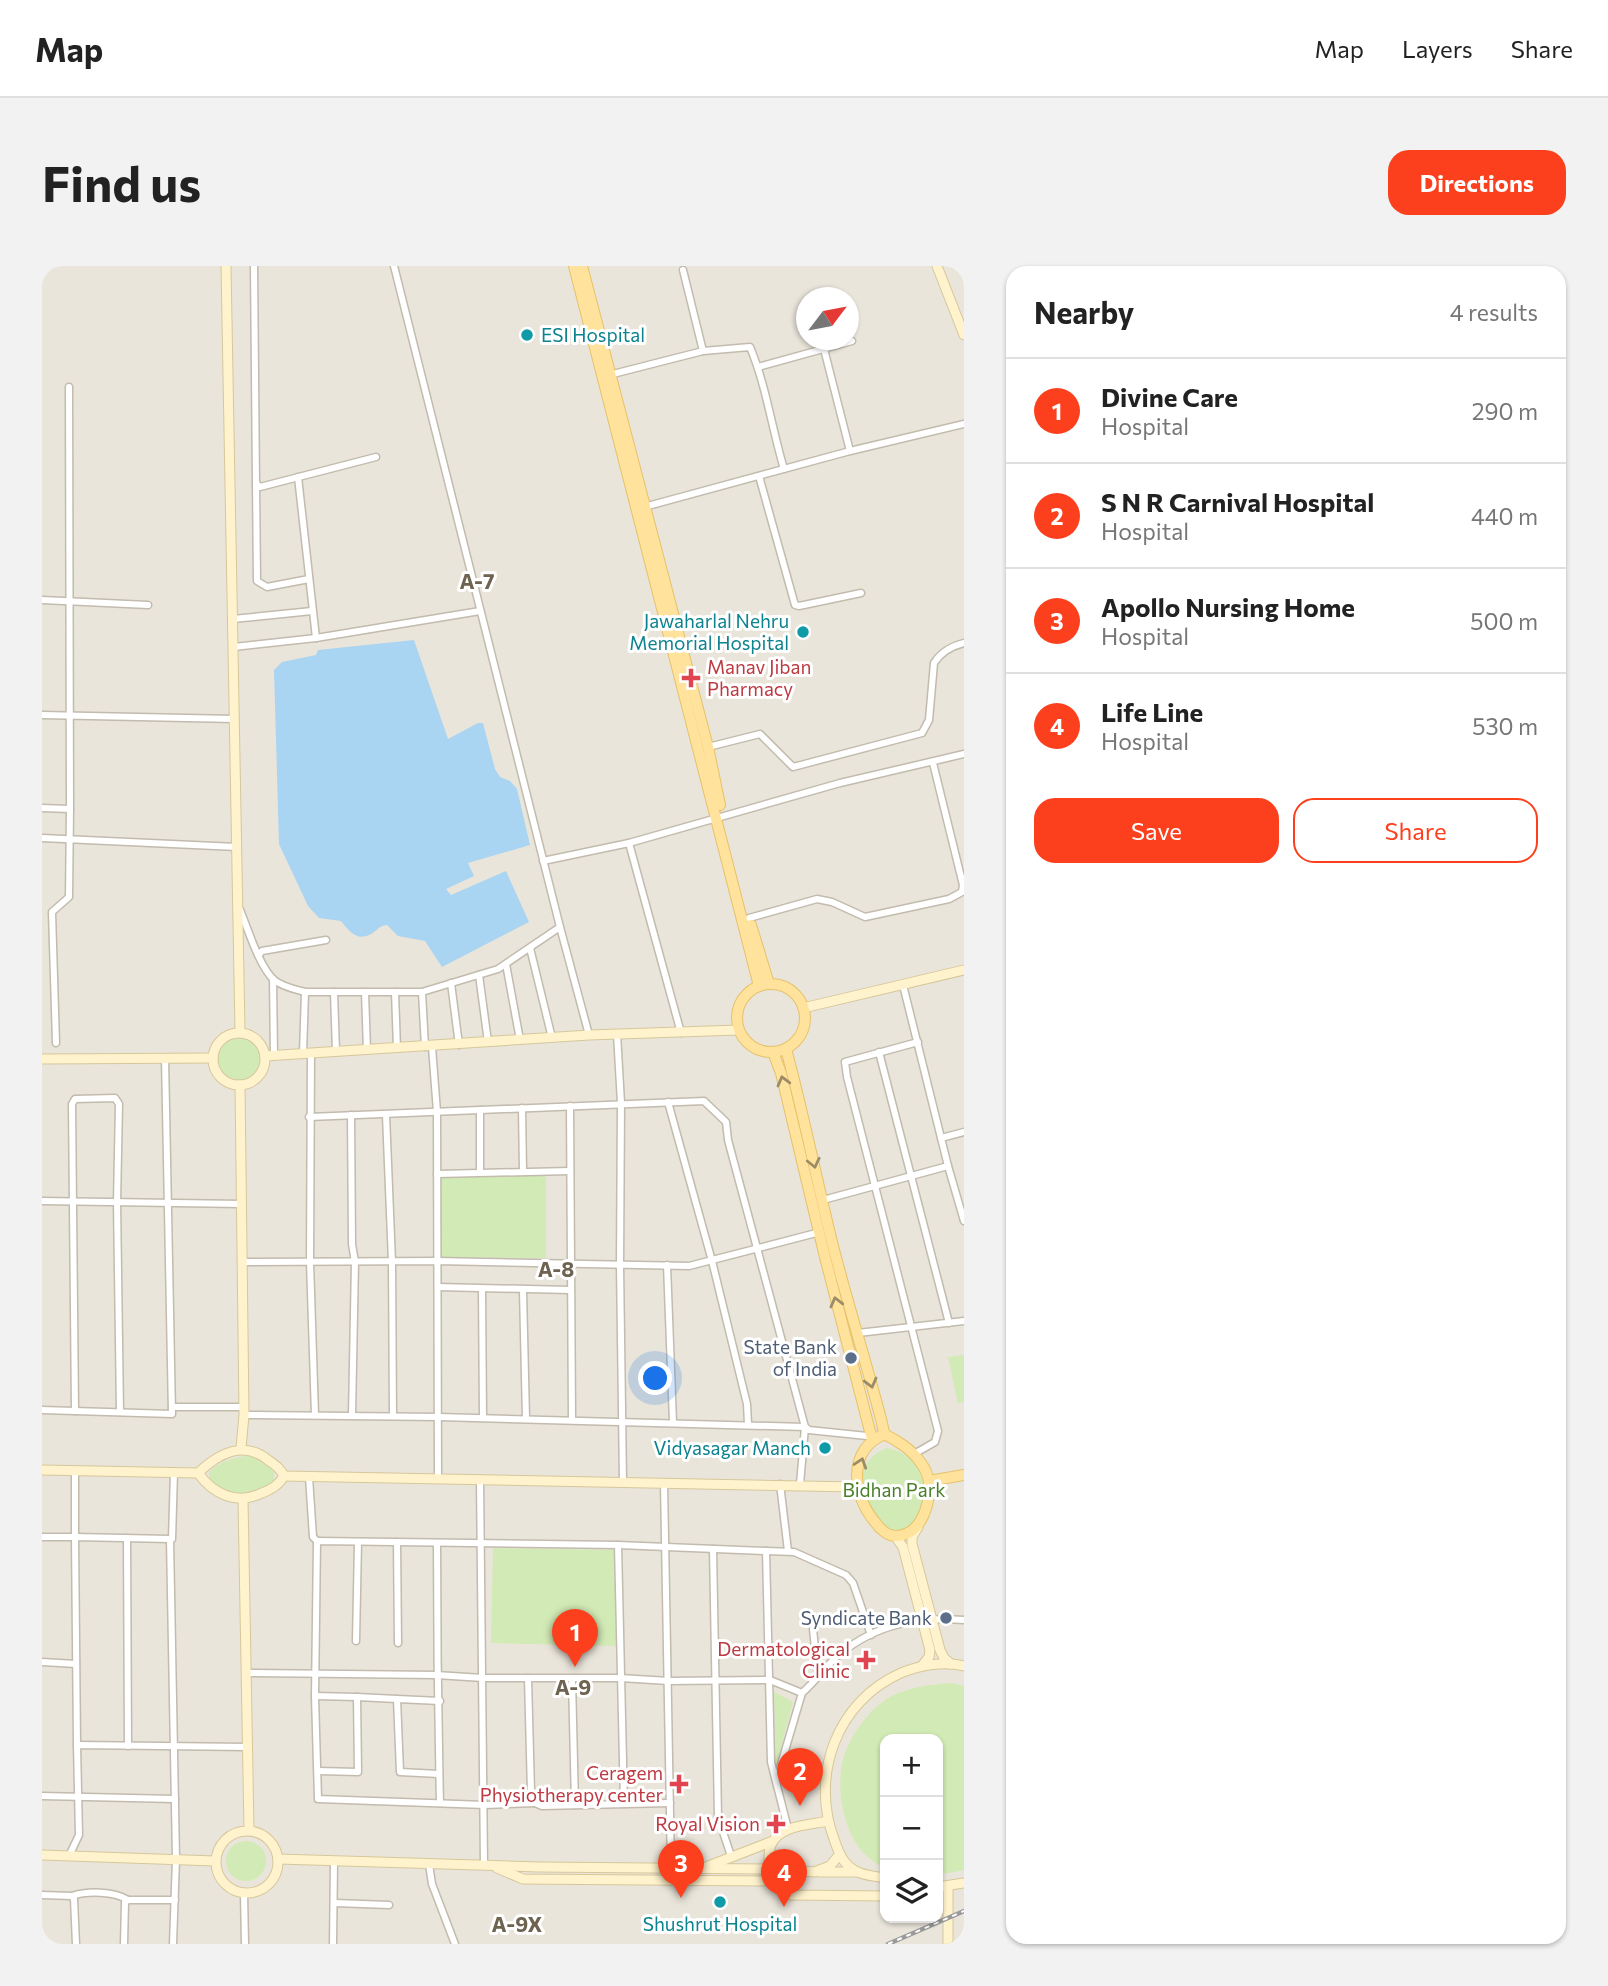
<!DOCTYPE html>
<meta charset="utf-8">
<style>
body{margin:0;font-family:Commissioner,sans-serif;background:#f2f2f2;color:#222}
.controls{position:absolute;right:21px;bottom:21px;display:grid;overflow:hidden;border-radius:14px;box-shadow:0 2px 5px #0004}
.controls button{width:63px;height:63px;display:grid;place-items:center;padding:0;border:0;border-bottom:2px solid #e0e0e0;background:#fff;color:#222;font:35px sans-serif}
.compass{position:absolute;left:754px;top:21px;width:63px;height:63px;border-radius:50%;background:#fff;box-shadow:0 2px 5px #0004;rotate:58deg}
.you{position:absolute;left:614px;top:1113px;width:24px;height:24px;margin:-18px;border:5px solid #fff;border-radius:50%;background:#1a73e8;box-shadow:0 0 0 10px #1a73e833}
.badge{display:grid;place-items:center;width:46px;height:46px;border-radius:50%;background:#fc3f1d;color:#fff;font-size:23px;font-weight:700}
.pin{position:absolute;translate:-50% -58px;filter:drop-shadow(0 2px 4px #0008)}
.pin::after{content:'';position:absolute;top:37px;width:24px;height:21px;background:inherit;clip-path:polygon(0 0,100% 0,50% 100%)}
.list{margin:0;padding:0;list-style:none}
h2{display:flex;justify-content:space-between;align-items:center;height:91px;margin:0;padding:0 28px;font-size:30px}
h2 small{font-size:23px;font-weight:400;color:#767676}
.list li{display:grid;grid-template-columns:46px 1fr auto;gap:21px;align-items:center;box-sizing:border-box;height:105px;padding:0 28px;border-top:2px solid #e0e0e0}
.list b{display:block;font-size:26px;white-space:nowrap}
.list p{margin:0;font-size:23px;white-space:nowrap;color:#767676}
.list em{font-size:23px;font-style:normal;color:#767676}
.actions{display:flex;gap:14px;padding:21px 28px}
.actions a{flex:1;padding:16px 0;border:2px solid #fc3f1d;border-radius:21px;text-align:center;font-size:24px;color:#fc3f1d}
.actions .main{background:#fc3f1d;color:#fff}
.icon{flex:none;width:38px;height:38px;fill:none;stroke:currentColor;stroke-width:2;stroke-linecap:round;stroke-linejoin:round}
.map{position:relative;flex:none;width:922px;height:1678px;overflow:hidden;border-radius:21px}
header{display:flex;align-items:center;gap:42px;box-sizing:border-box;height:98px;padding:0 35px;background:#fff;border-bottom:2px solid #e0e0e0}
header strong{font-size:33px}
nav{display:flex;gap:38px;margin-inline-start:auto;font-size:24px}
.intro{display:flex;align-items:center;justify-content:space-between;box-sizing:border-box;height:168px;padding:0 42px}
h1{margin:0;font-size:49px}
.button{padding:18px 32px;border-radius:21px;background:#fc3f1d;color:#fff;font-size:24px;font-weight:700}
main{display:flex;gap:42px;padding:0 42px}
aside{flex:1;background:#fff;border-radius:21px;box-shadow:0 2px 5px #0004}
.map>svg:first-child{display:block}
.residential{fill:#eae5da;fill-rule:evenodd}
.green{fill:#d2eab5}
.water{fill:#a9d4f2}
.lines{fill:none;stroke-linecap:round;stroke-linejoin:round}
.street-casing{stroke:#c2bbae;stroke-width:9}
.secondary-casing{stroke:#d6c79b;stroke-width:11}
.primary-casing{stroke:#e6c16a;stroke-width:12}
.street{stroke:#fff;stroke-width:6}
.secondary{stroke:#fff3cd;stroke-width:9}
.primary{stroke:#ffe39c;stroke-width:10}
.rail-casing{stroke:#9a9a9a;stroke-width:4.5}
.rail{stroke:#fff;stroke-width:2;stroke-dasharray:5;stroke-linecap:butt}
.oneway{stroke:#9c8c66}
.culture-dot{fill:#0f9aa8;stroke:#fff;stroke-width:2.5}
.health-dot{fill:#e0444e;stroke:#fff;stroke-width:2.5}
.service-dot{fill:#5c6f8a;stroke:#fff;stroke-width:2.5}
.labels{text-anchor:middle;stroke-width:6;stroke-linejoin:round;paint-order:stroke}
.culture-label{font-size:19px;fill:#0d838f;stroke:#fff;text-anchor:end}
.health-label{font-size:19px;fill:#be3a42;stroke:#fff;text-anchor:end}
.service-label{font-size:19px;fill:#4e5e75;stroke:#fff;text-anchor:end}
.park-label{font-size:19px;fill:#4a7f2a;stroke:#fff}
.neighbourhood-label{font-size:21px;font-weight:bold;fill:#6e6250;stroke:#fff}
</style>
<header>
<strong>Map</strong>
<nav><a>Map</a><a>Layers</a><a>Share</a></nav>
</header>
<div class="intro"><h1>Find us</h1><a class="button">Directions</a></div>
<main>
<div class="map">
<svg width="922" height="1678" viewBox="0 0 922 1678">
<rect width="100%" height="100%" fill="#f6f3ec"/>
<!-- residential -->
<path class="residential" d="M0,0H922V1678H0ZM764,32H806V74H764ZM843,1473H896V1652H843Z"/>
<!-- green -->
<g class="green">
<circle cx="196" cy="793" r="23"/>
<polygon points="397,910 504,910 504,992 399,991"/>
<polygon points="922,1089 922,1136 916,1137 906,1091"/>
<path d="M845,1182C871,1186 891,1213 882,1240C880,1248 873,1256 868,1264L851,1266C822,1248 803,1197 845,1182Z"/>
<path d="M204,1190C214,1191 222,1194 229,1202C250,1229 165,1243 167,1206C178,1196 189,1192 204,1190Z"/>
<polygon points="451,1282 575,1284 575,1380 449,1377"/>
<path d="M910,1417L922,1420V1604L896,1609V1473H843V1601C804,1588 791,1526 802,1490C809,1469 825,1447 843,1434C863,1421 886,1419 910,1417Z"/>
<polygon points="732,1426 751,1436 734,1499"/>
<circle cx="204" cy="1595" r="20"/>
</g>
<!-- water -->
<path class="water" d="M372,374L406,473L436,457H441L453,503L458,511L468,515L475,523L488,579L426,597L432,610L404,623L409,629L464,605L487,656L400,701L383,675L356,670L345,659C336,660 336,664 329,668C315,676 307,665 299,655L277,652L266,640L237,578L232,404L240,396L274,389L276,384Z"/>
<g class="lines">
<defs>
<g id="street">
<polyline points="212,0 214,217 218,221 334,191"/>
<polyline points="352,0 518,661 547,769"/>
<polyline points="641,4 661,85"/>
<polyline points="782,83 808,185"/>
<polyline points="716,101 810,75"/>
<path d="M567,109L661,85L708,81C724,119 730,163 742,203"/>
<polyline points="27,121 28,543"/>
<polyline points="717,210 753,339 757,340 819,327"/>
<polyline points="256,211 274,372"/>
<polyline points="214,217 215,315 225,321 267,313"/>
<polyline points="602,241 808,185 922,158"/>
<polyline points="0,334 106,339"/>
<polyline points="191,353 270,345"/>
<polyline points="192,381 274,372 438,345"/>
<polyline points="0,449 193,453"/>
<path d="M666,481L718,468L751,501L880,467L887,454L892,397C899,386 910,380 922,377"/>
<polyline points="0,542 28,543 27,631 10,646 14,777"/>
<polyline points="0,572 195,581"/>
<polyline points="587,577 798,517 922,488"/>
<polyline points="501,595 587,577 639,767"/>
<path d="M198,644C206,663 217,700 232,714C241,721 252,723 263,726H380L456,703L518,661"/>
<polyline points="707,652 775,633 790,636 823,651 907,633 920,626 921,619 891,497"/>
<polyline points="488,682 510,772"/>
<polyline points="217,689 220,685 284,674"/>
<polyline points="464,698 478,774"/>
<polyline points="437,709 446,776"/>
<polyline points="231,713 232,790"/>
<polyline points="409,717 417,779"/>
<polyline points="861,719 906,900 922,955"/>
<polyline points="292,726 294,786"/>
<polyline points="323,726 325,784"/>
<polyline points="353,726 355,782"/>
<polyline points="380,726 383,781"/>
<polyline points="575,768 579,837 578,999 581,1216"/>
<polyline points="390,781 395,846 396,1212"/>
<polyline points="837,786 907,1057"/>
<polyline points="269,787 268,996 273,1149"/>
<polyline points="261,788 263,726"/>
<polyline points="626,836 670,995 705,1138 706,1158"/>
<polyline points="528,840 530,1154"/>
<polyline points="480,842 481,905"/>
<polyline points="309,849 310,978 313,996 310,1149"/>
<polyline points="344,849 350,996 351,1150"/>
<polyline points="899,872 922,866"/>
<polyline points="438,906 438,844"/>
<polyline points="395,908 528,905"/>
<polyline points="781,934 906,900"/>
<polyline points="0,935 200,938"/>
<polyline points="200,996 395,995 647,1000 778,966"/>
<polyline points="625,999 631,1156"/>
<polyline points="396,1021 528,1024"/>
<polyline points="440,1024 441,1152"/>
<polyline points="481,1025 484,1153"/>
<polyline points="816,1067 922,1055"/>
<polyline points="130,1141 202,1141"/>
<polyline points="0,1144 130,1148 123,792"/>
<polyline points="33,1145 30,838 33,833 73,832 77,838 75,936 78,1146"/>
<polyline points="202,1149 397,1151 763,1161 686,874 684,856 662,835 267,851"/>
<polyline points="872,1188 893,1176 896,1165 805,811 803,796 876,776"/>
<polyline points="267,1211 271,1271 275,1275"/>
<polyline points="438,1213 442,1599"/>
<polyline points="622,1217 629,1603"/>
<polyline points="738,1218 746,1285"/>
<polyline points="758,1218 763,1161 767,1164 825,1170 830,1173"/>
<polyline points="0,1271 33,1271 33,1204"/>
<polyline points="85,1272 86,1480"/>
<polyline points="355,1276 356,1377"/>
<path d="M395,1277C395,1364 396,1450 398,1537"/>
<polyline points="576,1279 582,1538"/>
<polyline points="671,1283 676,1551 689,1590"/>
<polyline points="724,1285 752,1286 804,1309 811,1317 829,1369"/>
<polyline points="771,1363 776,1411"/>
<polyline points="314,1375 316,1276"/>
<polyline points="0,1396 34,1398"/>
<path d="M204,1407L394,1409L441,1412H578L627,1415L728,1414L760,1427C774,1415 784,1399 798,1388C836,1357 876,1351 922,1354"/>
<polyline points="486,1412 489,1526 493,1537 500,1540 628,1537"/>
<polyline points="530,1413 533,1539"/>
<polyline points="273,1430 315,1431 316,1506 276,1505"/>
<polyline points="315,1431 355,1433"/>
<polyline points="35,1479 33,1271 128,1273"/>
<polyline points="397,1508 358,1506 355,1433 398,1435"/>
<polyline points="735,1512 760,1427"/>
<polyline points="0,1530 133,1533"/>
<polyline points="493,1537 443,1539 276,1533 273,1430 275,1275 576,1279 724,1285 729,1496 746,1563"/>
<polyline points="27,1590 37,1569 35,1479 205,1481"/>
<polyline points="387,1598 390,1618 413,1678"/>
<polyline points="202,1627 203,1678"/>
<polyline points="0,1629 30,1630 32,1633 34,1678"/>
<path d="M30,1630C45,1625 72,1625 86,1634"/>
<polyline points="293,1637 347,1639"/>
<polyline points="82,1678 83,1636 86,1634 133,1634"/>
<polyline points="131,1678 134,1593 128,1273 130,1273 132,1206"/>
<polyline points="291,1678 292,1595"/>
</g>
<g id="secondary">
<polyline points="184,0 198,766"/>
<polyline points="895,0 922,69"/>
<polyline points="761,742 922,704"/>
<circle cx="197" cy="793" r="26"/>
<polyline points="223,790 547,769 697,764"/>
<polyline points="0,793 171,792"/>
<polyline points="198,819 202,1149 199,1182"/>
<path d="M0,1204L156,1207C177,1187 201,1174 226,1194C233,1199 238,1202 242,1210"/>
<path d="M156,1207C172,1229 195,1239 220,1227C230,1223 237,1219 242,1210"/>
<polyline points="242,1210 815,1221"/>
<polyline points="201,1233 207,1564"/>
<polyline points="876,1261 870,1271 870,1278 898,1384 902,1392 909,1398"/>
<polyline points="853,1270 861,1281 888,1384 887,1391 880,1400"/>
<circle cx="205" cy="1596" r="31"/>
<polyline points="0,1589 173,1595"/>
<polyline points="236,1593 497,1601 727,1603 772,1606 788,1600 798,1588"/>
<polyline points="664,1601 731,1575"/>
<polyline points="455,1602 481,1613 736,1615 742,1625 749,1629 843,1630"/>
<path d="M727,1603C727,1596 726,1586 729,1579C737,1559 768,1559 786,1555"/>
<polyline points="777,1606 816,1606"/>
<path d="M843,1612C834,1610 820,1610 812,1604C801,1598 796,1585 792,1573C768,1509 795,1435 859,1407C878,1399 902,1395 922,1400"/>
<polyline points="896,1621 922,1617"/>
<polyline points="906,1678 906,1621"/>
</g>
<g id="primary">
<polyline points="532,0 717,720"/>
<polyline points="540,0 666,481 678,539"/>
<polyline points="709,659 727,718"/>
<circle cx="729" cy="752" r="34"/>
<path d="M744,783C762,849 775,917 792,984C807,1042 825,1099 840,1157C841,1161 841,1165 843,1168C846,1171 853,1173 856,1176C870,1184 886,1201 887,1217C888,1238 880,1269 854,1270C846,1270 838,1263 833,1256C810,1229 805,1183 843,1168"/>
<polyline points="731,786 739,807 783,991 830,1173"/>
<polyline points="887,1215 922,1209"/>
</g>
</defs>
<!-- street casing -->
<use href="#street" class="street-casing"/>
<!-- secondary casing -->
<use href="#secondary" class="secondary-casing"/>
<!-- primary casing -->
<use href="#primary" class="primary-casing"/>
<!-- street -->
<use href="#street" class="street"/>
<!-- secondary -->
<use href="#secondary" class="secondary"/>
<!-- primary -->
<use href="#primary" class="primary"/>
<defs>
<g id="rail">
<polyline points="919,0 922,11"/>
<polyline points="846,1678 922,1645"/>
</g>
</defs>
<!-- rail casing -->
<use href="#rail" class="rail-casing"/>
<!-- rail -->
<use href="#rail" class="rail"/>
</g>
<!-- one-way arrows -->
<defs><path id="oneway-chevron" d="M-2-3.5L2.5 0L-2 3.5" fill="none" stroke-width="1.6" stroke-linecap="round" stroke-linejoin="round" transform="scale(1.75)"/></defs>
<g class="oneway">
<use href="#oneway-chevron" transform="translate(741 815) rotate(-105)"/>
<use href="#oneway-chevron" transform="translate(772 897) rotate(77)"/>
<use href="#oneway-chevron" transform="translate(794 1036) rotate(-104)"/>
<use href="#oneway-chevron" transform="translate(829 1117) rotate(75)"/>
<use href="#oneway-chevron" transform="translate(819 1197) rotate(-72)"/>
</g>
<!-- markers -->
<g class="culture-dot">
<circle cx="485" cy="69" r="7"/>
<circle cx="761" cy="366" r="7"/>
<circle cx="783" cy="1182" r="7"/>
<circle cx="678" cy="1636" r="7"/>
</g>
<g class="health-dot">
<path d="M645.5 401.5h7v7h7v7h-7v7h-7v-7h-7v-7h7z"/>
<path d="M820.5 1383.5h7v7h7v7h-7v7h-7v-7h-7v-7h7z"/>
<path d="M633.5 1507.5h7v7h7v7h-7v7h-7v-7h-7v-7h7z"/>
<path d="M730.5 1547.5h7v7h7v7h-7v7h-7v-7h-7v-7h7z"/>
</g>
<g class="service-dot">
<circle cx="809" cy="1092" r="7"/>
<circle cx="904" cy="1352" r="7"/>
</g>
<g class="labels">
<!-- culture labels -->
<g class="culture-label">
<text x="499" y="76" text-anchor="start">ESI Hospital</text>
<text x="747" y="362">Jawaharlal Nehru<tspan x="747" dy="22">Memorial Hospital</tspan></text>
<text x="769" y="1189">Vidyasagar Manch</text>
<text x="678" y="1665" text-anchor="middle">Shushrut Hospital</text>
</g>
<!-- health labels -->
<g class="health-label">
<text x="665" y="408" text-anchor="start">Manav Jiban<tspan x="665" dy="22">Pharmacy</tspan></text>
<text x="808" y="1390">Dermatological<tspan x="808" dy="22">Clinic</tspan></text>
<text x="621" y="1514">Ceragem<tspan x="621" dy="22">Physiotherapy center</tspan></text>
<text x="718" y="1565">Royal Vision</text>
</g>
<!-- service labels -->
<g class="service-label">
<text x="795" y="1088">State Bank<tspan x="795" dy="22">of India</tspan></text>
<text x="890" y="1359">Syndicate Bank</text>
</g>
<!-- park labels -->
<g class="park-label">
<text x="852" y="1231">Bidhan Park</text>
</g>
<!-- neighbourhood labels -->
<g class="neighbourhood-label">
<text x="435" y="323">A-7</text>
<text x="514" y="1011">A-8</text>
<text x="531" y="1429">A-9</text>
<text x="475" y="1666">A-9X</text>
</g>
</g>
</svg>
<div class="controls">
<button>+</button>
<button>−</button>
<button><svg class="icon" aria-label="layers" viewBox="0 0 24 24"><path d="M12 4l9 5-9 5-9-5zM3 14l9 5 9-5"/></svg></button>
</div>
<svg class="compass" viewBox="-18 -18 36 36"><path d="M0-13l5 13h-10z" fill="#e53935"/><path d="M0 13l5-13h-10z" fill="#767676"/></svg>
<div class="you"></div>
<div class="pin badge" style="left:533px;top:1401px">1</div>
<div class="pin badge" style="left:758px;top:1540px">2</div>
<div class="pin badge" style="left:639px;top:1632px">3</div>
<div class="pin badge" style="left:742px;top:1641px">4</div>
</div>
<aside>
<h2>Nearby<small>4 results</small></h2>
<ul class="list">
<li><span class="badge">1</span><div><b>Divine Care</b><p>Hospital</p></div><em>290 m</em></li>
<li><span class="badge">2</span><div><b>S N R Carnival Hospital</b><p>Hospital</p></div><em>440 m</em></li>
<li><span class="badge">3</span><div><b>Apollo Nursing Home</b><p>Hospital</p></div><em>500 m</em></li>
<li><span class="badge">4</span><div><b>Life Line</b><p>Hospital</p></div><em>530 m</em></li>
</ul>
<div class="actions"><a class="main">Save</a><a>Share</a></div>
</aside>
</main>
